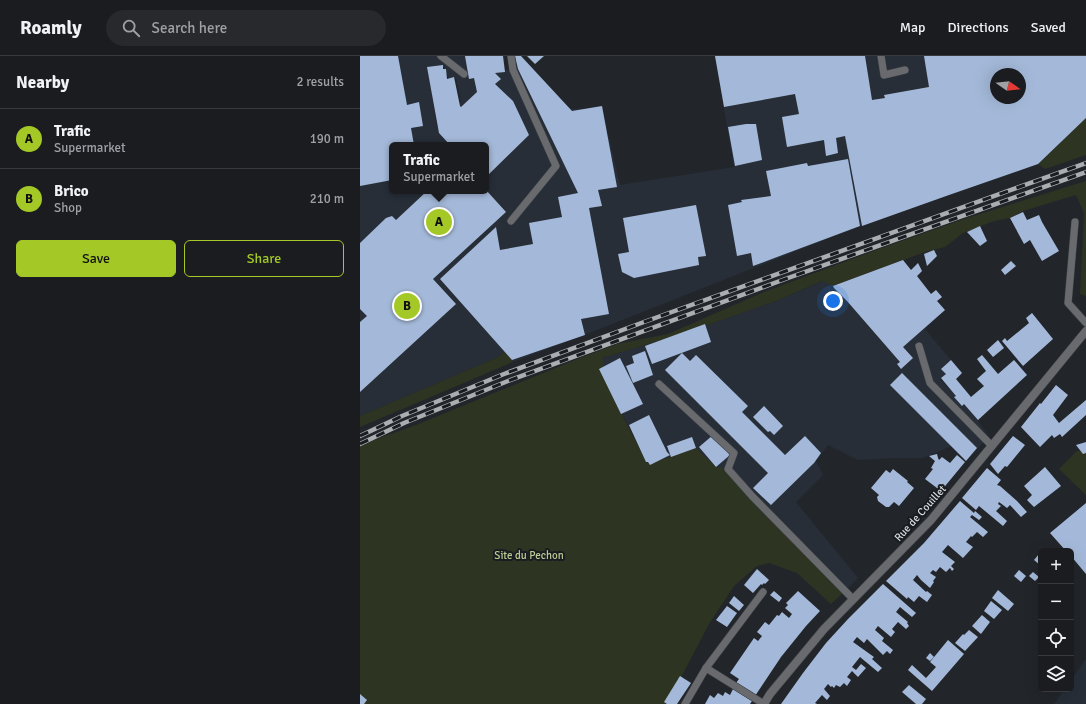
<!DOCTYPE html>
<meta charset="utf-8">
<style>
body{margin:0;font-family:Signika,sans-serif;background:#27292d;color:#f1f3f6}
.controls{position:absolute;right:12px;bottom:12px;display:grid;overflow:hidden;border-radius:6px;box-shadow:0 4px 16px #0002}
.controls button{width:36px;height:36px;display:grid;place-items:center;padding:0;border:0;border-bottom:1px solid #383a3e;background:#1a1c20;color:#f1f3f6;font:20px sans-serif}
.compass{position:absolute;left:630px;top:12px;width:36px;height:36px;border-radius:50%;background:#1a1c20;box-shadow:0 4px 16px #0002;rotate:104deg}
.you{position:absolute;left:473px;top:245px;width:14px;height:14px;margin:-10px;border:3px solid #fff;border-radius:50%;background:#1a73e8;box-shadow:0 0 0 6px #1a73e833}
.badge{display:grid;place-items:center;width:26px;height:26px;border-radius:50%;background:#a4c825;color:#111;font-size:13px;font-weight:700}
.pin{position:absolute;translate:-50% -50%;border:2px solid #fff;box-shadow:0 1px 4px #0006}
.popup{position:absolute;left:29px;top:86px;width:100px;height:52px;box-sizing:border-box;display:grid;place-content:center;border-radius:6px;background:#1a1c20;filter:drop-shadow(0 1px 3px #0005);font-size:13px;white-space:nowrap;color:#9fa1a5}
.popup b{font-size:15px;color:#f1f3f6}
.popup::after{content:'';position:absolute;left:50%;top:100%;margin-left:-8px;border:8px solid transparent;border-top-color:#1a1c20}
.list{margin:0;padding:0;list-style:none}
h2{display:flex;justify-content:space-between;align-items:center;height:52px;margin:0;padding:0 16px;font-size:17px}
h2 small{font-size:13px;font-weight:400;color:#9fa1a5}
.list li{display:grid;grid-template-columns:26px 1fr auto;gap:12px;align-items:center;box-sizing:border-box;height:60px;padding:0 16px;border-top:1px solid #383a3e}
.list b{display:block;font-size:15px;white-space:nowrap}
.list p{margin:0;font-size:13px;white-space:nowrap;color:#9fa1a5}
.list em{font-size:13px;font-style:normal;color:#9fa1a5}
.actions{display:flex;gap:8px;padding:12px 16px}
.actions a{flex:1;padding:9px 0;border:1px solid #a4c825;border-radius:6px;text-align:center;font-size:14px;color:#a4c825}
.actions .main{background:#a4c825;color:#111}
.icon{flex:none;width:22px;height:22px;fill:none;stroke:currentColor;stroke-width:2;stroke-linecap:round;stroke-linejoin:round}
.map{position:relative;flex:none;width:726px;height:648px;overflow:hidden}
header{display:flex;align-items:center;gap:24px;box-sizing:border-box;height:56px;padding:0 20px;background:#1a1c20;border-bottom:1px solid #383a3e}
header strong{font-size:19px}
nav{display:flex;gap:22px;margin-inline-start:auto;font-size:14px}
.search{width:280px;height:36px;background:#27292d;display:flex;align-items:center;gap:10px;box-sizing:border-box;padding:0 14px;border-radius:22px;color:#9fa1a5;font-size:15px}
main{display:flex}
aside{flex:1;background:#1a1c20}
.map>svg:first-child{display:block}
.built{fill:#272e38;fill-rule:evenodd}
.green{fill:#2e3422}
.building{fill:#a4b9d9;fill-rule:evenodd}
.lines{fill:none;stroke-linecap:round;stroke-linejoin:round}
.service-casing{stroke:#3f4348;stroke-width:8}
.minor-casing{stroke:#3f4348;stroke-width:9}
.service{stroke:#686a6d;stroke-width:7}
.minor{stroke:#686a6d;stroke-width:8}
.rail-casing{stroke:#aaaeb1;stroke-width:4.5}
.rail{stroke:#191c21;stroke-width:3;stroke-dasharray:9;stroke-linecap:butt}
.labels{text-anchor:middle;stroke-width:4;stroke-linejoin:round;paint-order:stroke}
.street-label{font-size:11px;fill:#d9dcdf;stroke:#191c21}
.park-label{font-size:11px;fill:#bbcd92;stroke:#191c21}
</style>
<header>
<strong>Roamly</strong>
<div class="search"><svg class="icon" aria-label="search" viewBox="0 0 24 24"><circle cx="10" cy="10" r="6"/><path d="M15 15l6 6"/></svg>Search here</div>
<nav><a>Map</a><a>Directions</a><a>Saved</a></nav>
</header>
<main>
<aside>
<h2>Nearby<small>2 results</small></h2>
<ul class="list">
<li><span class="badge">A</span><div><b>Trafic</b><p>Supermarket</p></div><em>190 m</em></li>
<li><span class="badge">B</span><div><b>Brico</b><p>Shop</p></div><em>210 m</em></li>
</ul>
<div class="actions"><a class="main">Save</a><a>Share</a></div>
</aside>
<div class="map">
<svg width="726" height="648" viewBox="0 0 726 648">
<rect width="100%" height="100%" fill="#22262b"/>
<!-- built -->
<g class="built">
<path d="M0,0H133L136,14H153V0H158L210,53L242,52L260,129L374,111L355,0H726V62L678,108L500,170L232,276L153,306L146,295L136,302L0,360ZM84,11L89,24L96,22L101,46L77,71L68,13ZM636,18H660V42H636ZM32,89H126V135H32Z"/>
<polygon points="543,204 551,214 558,207 562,215 557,221 571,238 576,234 582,241 577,245 585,254 565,273 596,310 580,323 604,348 617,363 629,381 606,405 592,390 563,402 534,402 498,404 468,389 456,405 463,419 436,446 498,522 483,537 336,392 311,401 288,407 252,339 242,302 328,276 416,245 463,225"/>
<polygon points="726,603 726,648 694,648 705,633 711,633 711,624"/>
</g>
<!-- green -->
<g class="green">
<polygon points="726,62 726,99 685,113 678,108"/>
<polygon points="726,125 726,240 720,238 724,157 716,139 663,155 650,162 634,165 603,177 585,191 565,196 473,230 462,225 416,245 328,276 242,302 252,339 287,407 311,401 336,392 356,411 368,413 483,537 471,548 437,517 409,507 397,510 374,530 349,568 307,648 0,648 0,389 56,369 220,302 257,288 308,278 404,236 519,193 607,162"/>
<polygon points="146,295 153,306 0,371 0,360 136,302"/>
<polygon points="717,395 726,395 726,439 699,413"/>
</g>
<!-- building -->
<g class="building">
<polygon points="0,0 38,0 47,49 59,46 63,70 51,72 54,89 32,89 32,124 0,130"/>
<polygon points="105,0 143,0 145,16 135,17 141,23 135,28 153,45 169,79 126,121 126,89 90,89 79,77 67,11 83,9 83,13 86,13 87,23 94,21 100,50 101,51 117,36 114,22 109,23"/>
<polygon points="155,0 161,0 212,55 242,50 257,131 238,134 242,150 229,152 249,258 221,263 225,279 152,304 80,223 136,171 140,194 173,188 169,167 202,161 198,141 218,137 158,13"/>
<polygon points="167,0 184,0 175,8"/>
<path d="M355,0H505L512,44L525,42L524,39L569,31L564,0H726V62L678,108L589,139L502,170L485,80L476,82L478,97L466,100L464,84L427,91L422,61L439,58L435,38L364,51ZM636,18H660V42H636Z"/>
<polygon points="386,68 396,68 402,104 375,110 368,71"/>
<polygon points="488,103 500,170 393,210 391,197 377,200 368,149 382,146 381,144 411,140 406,115 447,107 448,110"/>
<polygon points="126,134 146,156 73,223 96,248 0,336 0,266 7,260 0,253 0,187 26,162 32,160 36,164 67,135 126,135"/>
<polygon points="336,149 346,200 338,201 339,209 274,222 262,216 258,198 269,196 263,162"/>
<polygon points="663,156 667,164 679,159 682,166 699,195 682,205 670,184 664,188 650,162"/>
<polygon points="620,170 627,185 620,190 607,176"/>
<polygon points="574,194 577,200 567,210 564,198"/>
<polygon points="543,204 551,214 558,207 562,215 557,220 571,238 576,234 582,241 577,245 585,254 543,291 553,302 541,313 537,308 540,306 487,245 474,232 473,230"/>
<polygon points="651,205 656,210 645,219 641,214"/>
<polygon points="672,257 693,283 663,310 642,285 645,282 647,285 669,267 666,262"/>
<polygon points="345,268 351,286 292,308 285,290"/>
<polygon points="638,284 644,292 633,301 627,294"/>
<polygon points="285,295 293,319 273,327 266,310 274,307 272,300"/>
<polygon points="322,297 330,305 336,299 388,350 382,356 425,399 445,380 461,397 454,407 411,449 393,432 408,417 305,314"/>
<polygon points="622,299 638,318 654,304 667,319 618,364 604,348 602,350 594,341 596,340 581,322 586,318 581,313 591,304 602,317 596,323 611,341 624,330 617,323 626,315 617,303"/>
<polygon points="260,302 283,348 261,358 239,313"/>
<polygon points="542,317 617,392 606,405 530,329"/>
<polygon points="696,329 708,339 693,359 699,367 726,344 726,359 702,381 700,378 694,382 692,379 680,391 661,371 680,347 681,348"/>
<polygon points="404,350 423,370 414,379 410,375 408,376 393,361"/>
<polygon points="289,359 307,396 310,399 290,409 288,406 286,406 269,369"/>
<polygon points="353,379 370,399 356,411 339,391"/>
<polygon points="653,380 665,389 647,411 645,410 638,418 630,408"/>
<polygon points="332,381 336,392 311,401 307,390"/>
<polygon points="726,386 726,397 723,398 716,389"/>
<polygon points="577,398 578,402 579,404 582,401 590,407 597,399 605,406 581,435 565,423 573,413 571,412 575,405 569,400"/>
<polygon points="685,411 701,430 674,451 667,444 672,439 664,430"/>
<polygon points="627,412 641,424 637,429 640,430 657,445 667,456 661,461 650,449 647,452 639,446 638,448 641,450 636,455 647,465 643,470 619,450 616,454 602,442"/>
<polygon points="533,413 548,425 547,426 554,432 539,450 534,446 529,451 526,451 518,445 517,441 519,439 511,432 526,414 530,417"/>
<polygon points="600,445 614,457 615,455 622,461 619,464 612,459 610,461 628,476 623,481 617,476 612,481 611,480 606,486 613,491 603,502 588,489 582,496 595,506 591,510 594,513 592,515 590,512 586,516 580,511 576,516 573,514 570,517 576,521 573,525 574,526 570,532 561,524 557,519 553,524 566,536 567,535 572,539 567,546 559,540 554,546 548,541 547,543 526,525 564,487"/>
<polygon points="726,447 726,518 711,500 711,495 706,495 690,477"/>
<polygon points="679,498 681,500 681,507 680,509 674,504"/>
<polygon points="397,513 409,524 405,528 404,527 402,529 401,528 393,537 384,529"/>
<polygon points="659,514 666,520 661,526 654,520"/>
<polygon points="673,516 679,521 675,525 669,520"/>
<polygon points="523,528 556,557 552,561 540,551 536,556 548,566 547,567 549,570 546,573 538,566 532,573 535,576 531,581 518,570 515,574 524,582 522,585 533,594 530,598 527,595 523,599 507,583 504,587 497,581 493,586 514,601 512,603 522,612 518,616 500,601 492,611 496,614 501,608 506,612 498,621 492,615 487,621 491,624 487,630 484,627 480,631 476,629 474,632 472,630 471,631 468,628 464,633 470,640 467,644 462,639 455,647 457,648 421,648 443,617 466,587 488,563"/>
<polygon points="638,534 654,548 648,555 632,542"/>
<polygon points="414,535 422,542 419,546 410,539"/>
<polygon points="438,535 460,555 446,570 421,601 395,640 376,627 379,623 370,617 394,582 398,585 402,580 397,576 405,566 409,569 417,559 419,560 422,556 429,562 432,558 425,552 428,549 426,547"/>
<polygon points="374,540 384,549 379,555 369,547"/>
<polygon points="631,545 642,554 634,563 624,555"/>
<polygon points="367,550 377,557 367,571 356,564"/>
<polygon points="622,559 630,566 621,578 612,570"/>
<polygon points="609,574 618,581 605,595 595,587 603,578 604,579"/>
<polygon points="588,584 604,598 572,635 548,614 552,609 566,622 576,611 570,606"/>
<polygon points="570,597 574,601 570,605 566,602"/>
<polygon points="320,620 331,627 317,648 307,648 304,646"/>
<polygon points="549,629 566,643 562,648 556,648 542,636"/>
<polygon points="373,633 392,645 390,648 345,648 350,639 354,642 358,637 363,640 365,636 370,639"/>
<polygon points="0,638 7,644 4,648 0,648"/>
</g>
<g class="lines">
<defs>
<g id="service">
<polyline points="81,0 104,18"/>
<polyline points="151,0 153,14 196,110 151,165"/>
<polyline points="521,0 524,19 545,14"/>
<polyline points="715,166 708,247 726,267"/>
<polyline points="559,290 570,327 632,390"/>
<polyline points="299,328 374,397 368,413 392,440 493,543"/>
<polyline points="346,612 404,648"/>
<polyline points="325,648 346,612 403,536"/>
</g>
<polyline id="minor" points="404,648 410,638 464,573 571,464 726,275"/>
</defs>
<!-- service casing -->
<use href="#service" class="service-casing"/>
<!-- minor casing -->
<use href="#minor" class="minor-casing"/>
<!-- service -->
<use href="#service" class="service"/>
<!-- minor -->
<use href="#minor" class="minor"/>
<defs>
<g id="rail">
<polyline points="0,380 42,360 144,318 284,266 726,107"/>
<polyline points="0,388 44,367 148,325 428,222 726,116"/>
</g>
</defs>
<!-- rail casing -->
<use href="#rail" class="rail-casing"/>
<!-- rail -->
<use href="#rail" class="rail"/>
</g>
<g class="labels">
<!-- street labels -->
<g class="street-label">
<text transform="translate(560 457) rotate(-48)" y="4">Rue de Couillet</text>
</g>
<!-- park labels -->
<g class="park-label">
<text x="169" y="503">Site du Pechon</text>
</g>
</g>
</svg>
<div class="controls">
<button>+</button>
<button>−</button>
<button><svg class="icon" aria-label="locate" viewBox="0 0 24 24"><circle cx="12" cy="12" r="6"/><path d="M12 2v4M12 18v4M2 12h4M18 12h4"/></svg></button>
<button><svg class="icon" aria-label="layers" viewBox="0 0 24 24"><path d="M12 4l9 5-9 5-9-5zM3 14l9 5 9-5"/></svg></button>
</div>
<svg class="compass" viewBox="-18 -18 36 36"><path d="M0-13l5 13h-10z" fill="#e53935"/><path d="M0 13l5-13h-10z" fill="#9fa1a5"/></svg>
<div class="you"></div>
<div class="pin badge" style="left:79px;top:166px">A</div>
<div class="popup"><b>Trafic</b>Supermarket</div>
<div class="pin badge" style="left:47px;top:250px">B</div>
</div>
</main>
